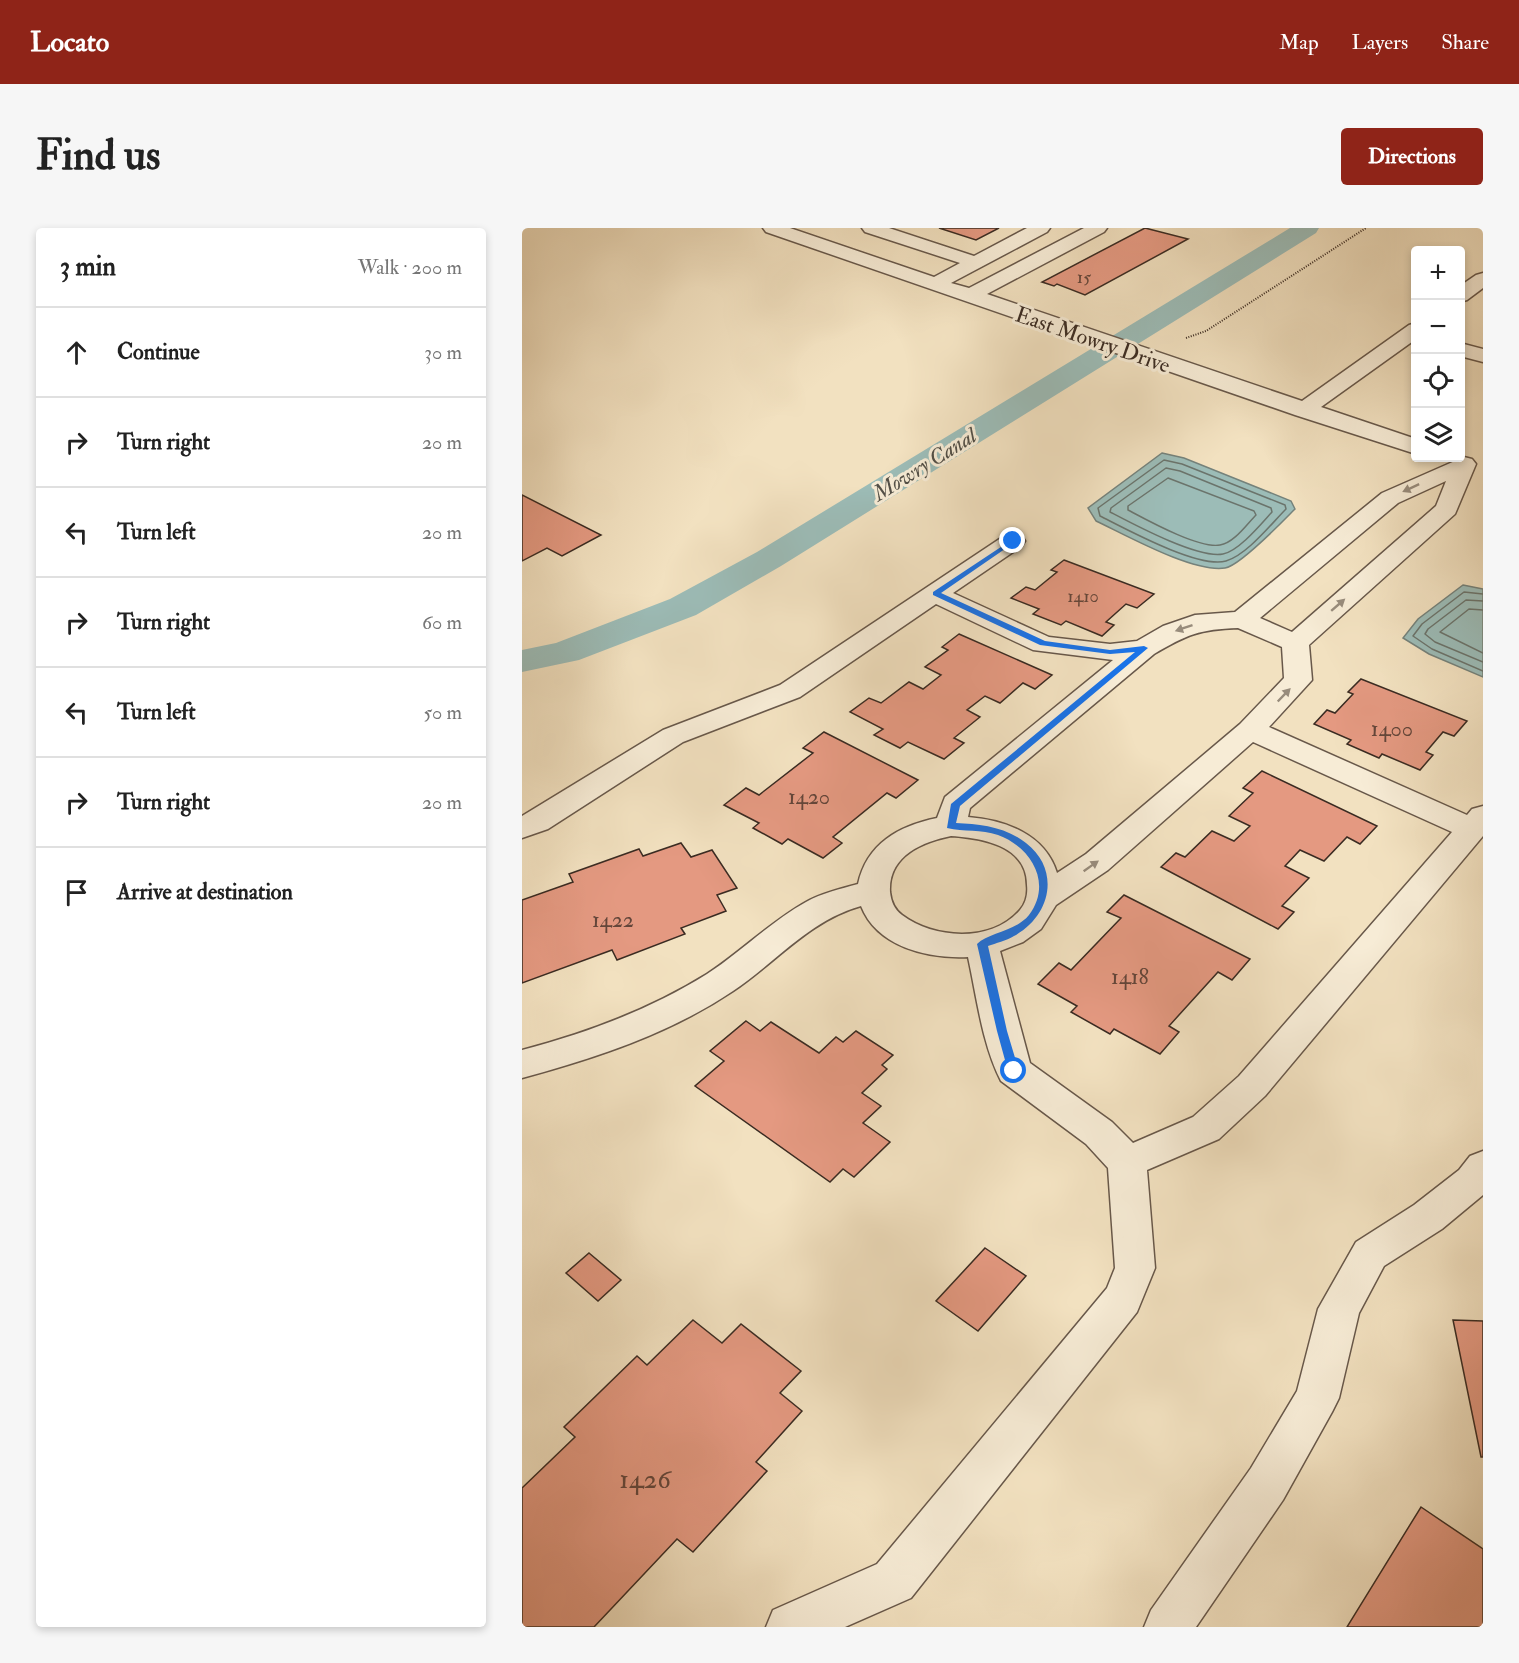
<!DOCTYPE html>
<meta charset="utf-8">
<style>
body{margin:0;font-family:"IM FELL Double Pica",serif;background:#f6f6f6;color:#222}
.controls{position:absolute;right:18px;top:18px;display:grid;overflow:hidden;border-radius:6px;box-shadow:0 3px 9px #0003}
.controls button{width:54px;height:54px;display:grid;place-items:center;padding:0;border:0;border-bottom:2px solid #e0e0e0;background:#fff;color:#222;font:30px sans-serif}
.stop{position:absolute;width:18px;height:18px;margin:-14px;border:4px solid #1a73e8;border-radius:50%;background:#fff}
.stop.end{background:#1a73e8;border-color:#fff;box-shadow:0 2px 6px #0008}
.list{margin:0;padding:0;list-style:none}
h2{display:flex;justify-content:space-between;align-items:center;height:78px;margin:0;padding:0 24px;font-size:26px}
h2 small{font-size:20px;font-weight:400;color:#767676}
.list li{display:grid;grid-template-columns:39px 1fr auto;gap:18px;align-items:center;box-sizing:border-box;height:90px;padding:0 24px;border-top:2px solid #e0e0e0}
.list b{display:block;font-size:22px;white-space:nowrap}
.list em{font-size:20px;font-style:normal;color:#767676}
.icon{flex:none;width:33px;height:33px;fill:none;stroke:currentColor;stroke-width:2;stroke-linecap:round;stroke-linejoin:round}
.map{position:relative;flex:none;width:961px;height:1399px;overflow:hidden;border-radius:6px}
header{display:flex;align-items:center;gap:36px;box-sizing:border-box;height:84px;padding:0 30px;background:#8f2418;color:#fff}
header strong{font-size:28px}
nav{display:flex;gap:33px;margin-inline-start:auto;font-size:21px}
.intro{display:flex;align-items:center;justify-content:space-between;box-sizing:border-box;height:144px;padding:0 36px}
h1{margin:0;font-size:42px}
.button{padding:15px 27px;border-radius:6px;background:#8f2418;color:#fff;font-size:21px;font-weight:700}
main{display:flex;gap:36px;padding:0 36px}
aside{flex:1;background:#fff;border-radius:6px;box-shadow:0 3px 9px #0003}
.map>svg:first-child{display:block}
.water{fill:#9cbcb7;stroke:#75827b;stroke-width:1.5}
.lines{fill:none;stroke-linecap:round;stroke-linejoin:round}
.shore{stroke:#6b746c;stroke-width:1.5}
.canal{fill:#9cbcb7;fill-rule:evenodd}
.building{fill:#e49981;stroke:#3a2b22;stroke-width:1.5}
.minor-casing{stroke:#68584a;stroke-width:3}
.path{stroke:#3a2b22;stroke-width:2;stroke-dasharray:1 1.5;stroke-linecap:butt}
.minor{fill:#f7ecd6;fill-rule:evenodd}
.oneway{fill:#988c7c}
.route{fill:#1a73e8}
.labels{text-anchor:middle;stroke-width:6;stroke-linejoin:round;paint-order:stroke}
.far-number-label{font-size:18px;fill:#64463a}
.far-street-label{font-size:22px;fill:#3a2b22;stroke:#f7ecd6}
.far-water-label{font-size:22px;font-style:italic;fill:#524f47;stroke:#f7ecd6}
.number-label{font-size:22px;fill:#64463a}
.near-number-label{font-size:27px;fill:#64463a}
</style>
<header>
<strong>Locato</strong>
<nav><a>Map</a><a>Layers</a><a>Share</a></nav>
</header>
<div class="intro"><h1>Find us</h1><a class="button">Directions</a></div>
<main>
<aside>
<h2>3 min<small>Walk · 200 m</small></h2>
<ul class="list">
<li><svg class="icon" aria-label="ahead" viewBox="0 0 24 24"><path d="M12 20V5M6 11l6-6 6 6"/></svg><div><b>Continue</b></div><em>30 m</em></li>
<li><svg class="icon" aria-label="right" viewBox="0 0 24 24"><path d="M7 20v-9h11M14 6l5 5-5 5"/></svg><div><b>Turn right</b></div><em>20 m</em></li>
<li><svg class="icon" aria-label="left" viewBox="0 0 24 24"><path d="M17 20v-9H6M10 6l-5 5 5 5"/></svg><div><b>Turn left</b></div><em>20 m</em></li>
<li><svg class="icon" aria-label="right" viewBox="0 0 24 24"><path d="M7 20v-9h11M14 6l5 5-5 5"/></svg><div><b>Turn right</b></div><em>60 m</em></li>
<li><svg class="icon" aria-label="left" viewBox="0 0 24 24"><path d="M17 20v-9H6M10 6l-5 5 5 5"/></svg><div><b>Turn left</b></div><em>50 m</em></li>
<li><svg class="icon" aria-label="right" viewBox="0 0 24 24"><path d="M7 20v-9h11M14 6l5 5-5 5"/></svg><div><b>Turn right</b></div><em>20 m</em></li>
<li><svg class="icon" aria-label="arrive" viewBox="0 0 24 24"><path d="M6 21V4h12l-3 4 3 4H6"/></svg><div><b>Arrive at destination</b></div></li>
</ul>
</aside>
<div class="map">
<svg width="961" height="1399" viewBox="0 0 961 1399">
<rect width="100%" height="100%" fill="#f2e1c0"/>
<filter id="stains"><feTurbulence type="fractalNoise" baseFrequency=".00333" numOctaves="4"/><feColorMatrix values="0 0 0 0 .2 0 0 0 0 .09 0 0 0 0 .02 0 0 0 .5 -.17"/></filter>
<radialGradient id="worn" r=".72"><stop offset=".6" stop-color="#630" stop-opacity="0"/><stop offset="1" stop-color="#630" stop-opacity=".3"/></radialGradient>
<!-- water -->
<g class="water">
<path d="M640,225L662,230L769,273L773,281C760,294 718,338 703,340C671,345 604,307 574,293L566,280Z"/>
<polygon points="941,357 961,361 961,449 907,426 881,410 896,391"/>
</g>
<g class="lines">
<!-- shore -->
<g class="shore">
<path d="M642,232L660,236L763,277L764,281C749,296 725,327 704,333C677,341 604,301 578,288L576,280Z"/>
<path d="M644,240L658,243L749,280L750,284C739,296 717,323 701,326C676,331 611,296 588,284L589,280Z"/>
<path d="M646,250L732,283L734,287C725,296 712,315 698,317C677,321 625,292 606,282V278Z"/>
<polyline points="961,366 942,364 900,396 891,408 910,421 961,443"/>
<polyline points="961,373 944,372 906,401 903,406 913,414 961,434"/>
<polyline points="961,382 947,381 918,404 961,425"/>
</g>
<!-- canal -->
<polygon class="canal" points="768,0 797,0 794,5 259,338 174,387 57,432 0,444 0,422 34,415 148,371 235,324"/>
</g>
<!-- building -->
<g class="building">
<polygon points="417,0 477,0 454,12"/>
<polygon points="623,0 666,11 563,67 535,56 532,58 520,54"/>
<polygon points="0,267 79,307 40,328 25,320 0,333"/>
<polygon points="542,332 632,366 615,380 604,376 584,394 592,397 580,408 544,393 539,397 511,386 517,381 489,370 504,359 513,362 535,344 529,342"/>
<polygon points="437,406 530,447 513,461 501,455 478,475 463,468 445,482 458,489 432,510 442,515 422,531 386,514 378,520 352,507 361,501 328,484 347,470 359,475 387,454 401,461 419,447 403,439 426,422 420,419"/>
<polygon points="839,451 945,493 932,508 921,504 904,524 911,527 898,542 860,526 857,530 825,516 829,512 792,496 805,482 813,485 831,466 826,464"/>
<polygon points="302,504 396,552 374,570 365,565 311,609 320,615 301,630 266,611 260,616 231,600 237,595 202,577 224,560 237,567 291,525 281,520"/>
<polygon points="740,543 855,598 838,616 825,609 802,633 778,622 763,638 787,650 760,678 772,684 756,701 639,639 654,625 663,629 690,603 712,613 728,598 707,588 731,565 721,560"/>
<polygon points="159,615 169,629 190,622 215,660 195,667 204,683 159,700 163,706 95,732 90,722 0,755 0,672 51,654 47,646 117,621 121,628"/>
<polygon points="602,667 728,731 710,752 696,744 647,798 657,804 638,826 592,801 588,806 549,784 555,778 516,756 537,735 549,742 599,690 585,684"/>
<polygon points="224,793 238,803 249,794 297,825 314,809 321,814 334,803 371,827 360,837 365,841 340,865 359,878 341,895 368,914 332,949 321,941 308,954 173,858 202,833 188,823"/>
<polygon points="463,1020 504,1048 456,1103 414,1073"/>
<polygon points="67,1025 99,1052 76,1073 44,1045"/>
<polygon points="171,1092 200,1115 219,1096 279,1143 258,1165 280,1183 234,1234 245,1243 171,1324 155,1311 72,1399 0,1399 0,1260 53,1209 42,1199 115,1128 125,1137"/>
<polygon points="931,1092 961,1093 961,1229 959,1229"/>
<polygon points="899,1279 961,1321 961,1399 825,1399"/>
</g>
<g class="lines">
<defs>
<g id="minor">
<polygon points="241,0 268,0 412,49 438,35 343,4 340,0 367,0 452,28 505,0 528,0 525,4 429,55 447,60 562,0 585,0 582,4 465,66 780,173 887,97 894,95 894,111 799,179 894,211 894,226 773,187 244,4"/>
<polygon points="961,45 961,60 945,72 938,74 938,58 954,47"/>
<polygon points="938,115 961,121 961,134 938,128"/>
<path d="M942,229L950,231L954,236L933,286L787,417L790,452L747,499L945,587L950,581L961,578V608L743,868L697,911L625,942L633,1040L615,1084L389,1370L323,1399H244L251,1382L355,1336L585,1060L593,1040L586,940L564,916L479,853C460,816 455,770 446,729C406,731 355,719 339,678C288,692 253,735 211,763C147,806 74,830 0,850V822C65,805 127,782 185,746C219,724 248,694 284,674C300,665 318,661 336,656C345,615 377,598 415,590L423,569L591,432L511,422L414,376L278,469L161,514L26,601L0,610V588L141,502L258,457L482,308L491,306L500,308L503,313L500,318L431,365L527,409L588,416L615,413L641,398L673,387L713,384L860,265ZM924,253L914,278L770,404L738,390L876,275ZM716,400L760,419L762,450L718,496L564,626L535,645C523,606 483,592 446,589L448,580L632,426C664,407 678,401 716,400ZM731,514L930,604L717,848L671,889L611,915L590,894L508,835L478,723L501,714L519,701L534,677L586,642ZM429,608C459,610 505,617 505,657C506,666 504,675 498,682C469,715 412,711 380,687C372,681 369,673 368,664C366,628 400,614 429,608Z"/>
<polygon points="961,923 961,967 920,1001 862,1038 837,1085 817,1170 810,1184 761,1272 674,1399 622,1399 629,1382 729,1240 775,1163 796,1081 834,1014 892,977 937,942 948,928"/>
</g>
</defs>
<!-- minor casing -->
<use href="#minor" class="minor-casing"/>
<!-- path -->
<polyline class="path" points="664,110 684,103 844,0"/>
<!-- minor -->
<use href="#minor" class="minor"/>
</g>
<!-- one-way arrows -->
<defs><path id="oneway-solid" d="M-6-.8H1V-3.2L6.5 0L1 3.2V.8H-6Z" transform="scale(1.5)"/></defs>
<g class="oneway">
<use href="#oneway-solid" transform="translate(889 260) rotate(155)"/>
<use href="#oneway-solid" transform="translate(816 377) rotate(-41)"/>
<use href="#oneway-solid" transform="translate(662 400) rotate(161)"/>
<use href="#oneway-solid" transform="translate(762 467) rotate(-46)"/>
<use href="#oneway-solid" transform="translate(569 638) rotate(-35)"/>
</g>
<!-- route -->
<path class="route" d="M491,311L493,314L419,365L523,413L588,422L622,418L626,420L438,578L434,595C458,596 484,599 504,615C539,642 529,688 492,708C484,713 474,715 466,718L485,803L497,843L492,847L486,843L475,803L455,716C467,704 493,704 507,687C531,655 509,619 476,607C459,601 442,604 425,600L429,576L613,424L588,426L518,417L411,367V364Z"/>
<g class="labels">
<!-- far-number labels -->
<g class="far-number-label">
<text x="562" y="55">15</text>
<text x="561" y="374">1410</text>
</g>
<!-- far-street labels -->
<g class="far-street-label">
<text transform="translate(571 111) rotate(19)" y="8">East Mowry Drive</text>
</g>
<!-- far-water labels -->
<g class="far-water-label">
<text transform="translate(402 236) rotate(-32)" y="8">Mowry Canal</text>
</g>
<!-- number labels -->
<g class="number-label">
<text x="870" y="508">1400</text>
<text x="287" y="576">1420</text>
<text x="91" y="699">1422</text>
<text x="608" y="756">1418</text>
</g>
<!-- near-number labels -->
<g class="near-number-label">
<text x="123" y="1260">1426</text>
</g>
</g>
<rect width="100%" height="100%" filter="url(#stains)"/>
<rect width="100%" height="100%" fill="url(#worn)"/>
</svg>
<div class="controls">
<button>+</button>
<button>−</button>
<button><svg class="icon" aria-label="locate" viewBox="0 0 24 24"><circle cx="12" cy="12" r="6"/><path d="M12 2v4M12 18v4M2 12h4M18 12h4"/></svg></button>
<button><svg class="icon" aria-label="layers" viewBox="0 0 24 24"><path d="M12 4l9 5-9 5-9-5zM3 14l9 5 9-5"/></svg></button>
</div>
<div class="stop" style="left:492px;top:843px"></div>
<div class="stop end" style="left:491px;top:313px"></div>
</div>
</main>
